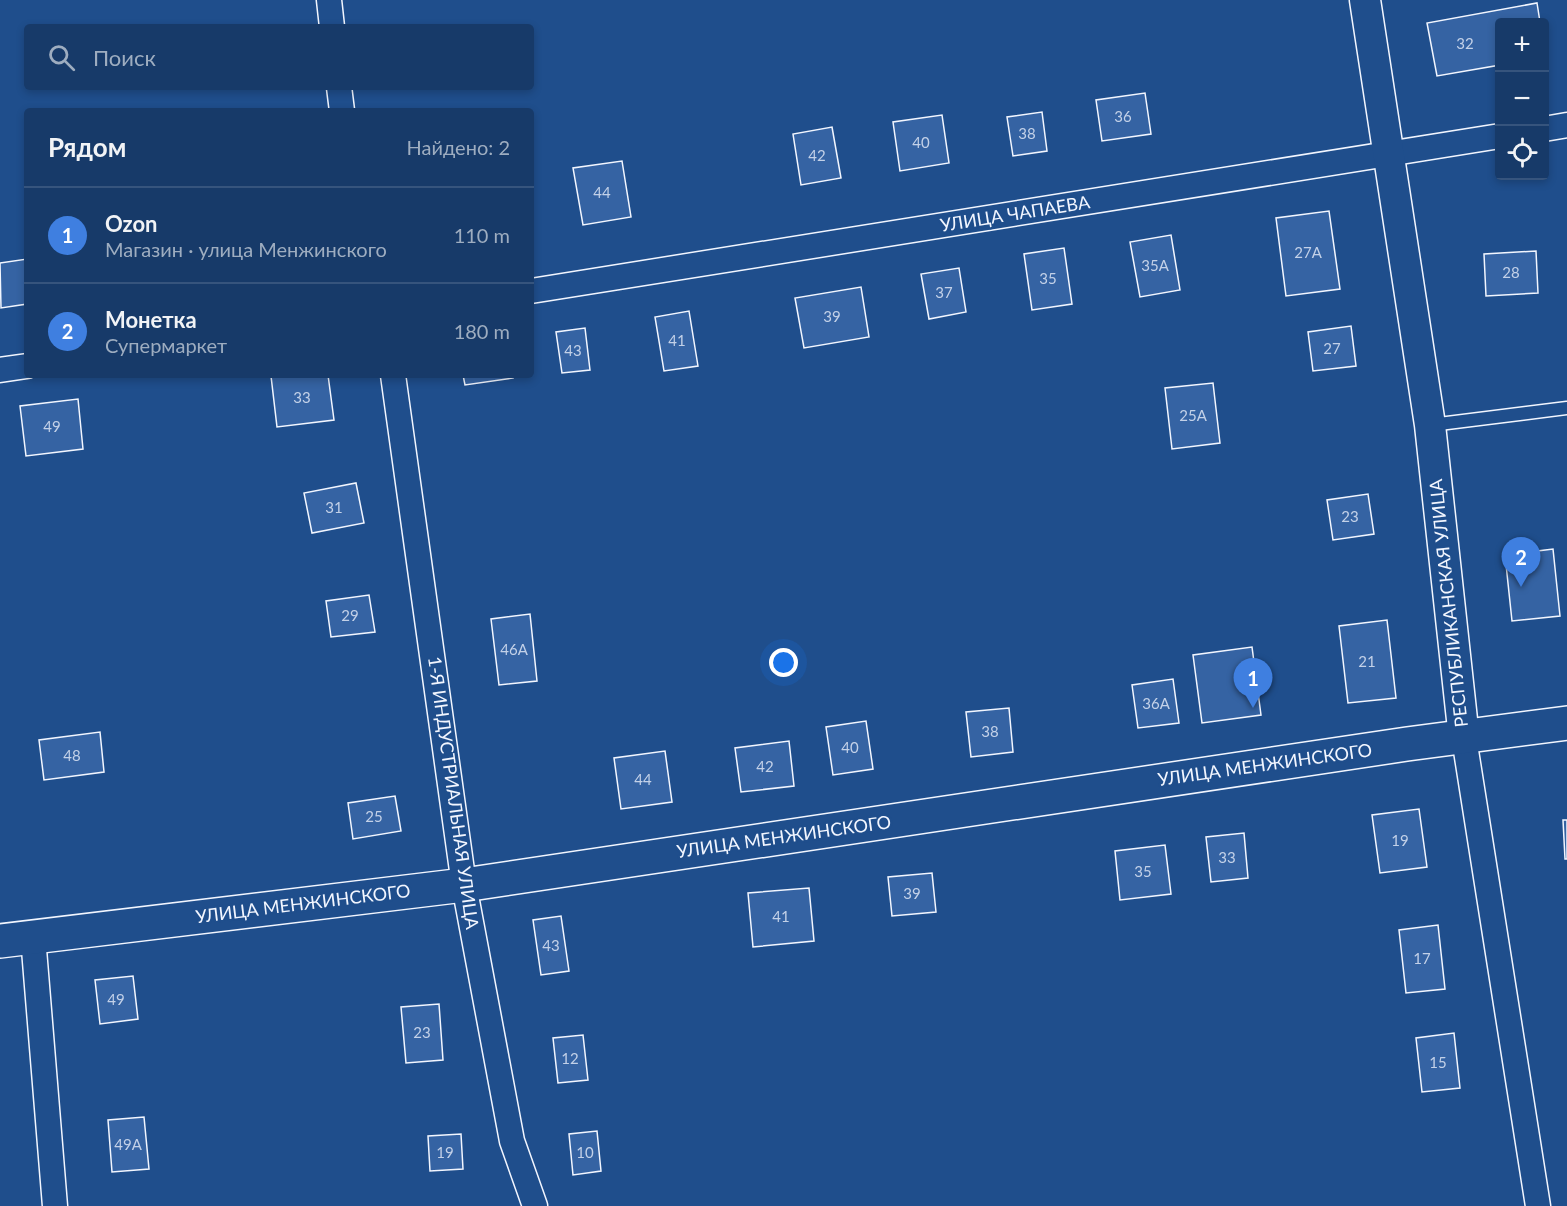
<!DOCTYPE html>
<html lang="ru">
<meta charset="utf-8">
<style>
body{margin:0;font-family:Lato,sans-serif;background:#244571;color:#f1f3f6}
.controls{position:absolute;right:18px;top:18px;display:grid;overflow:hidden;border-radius:6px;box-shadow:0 3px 9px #0003}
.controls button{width:54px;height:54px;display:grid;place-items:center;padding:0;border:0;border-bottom:2px solid #36547d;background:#173a69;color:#f1f3f6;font:30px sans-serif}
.you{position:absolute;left:784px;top:663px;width:21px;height:21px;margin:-15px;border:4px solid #fff;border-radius:50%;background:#1a73e8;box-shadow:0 0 0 9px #1a73e833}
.badge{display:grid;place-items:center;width:39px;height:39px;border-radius:50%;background:#90b9f0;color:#fff;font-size:20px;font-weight:700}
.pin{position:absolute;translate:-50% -50px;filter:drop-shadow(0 2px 3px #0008)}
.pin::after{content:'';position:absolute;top:32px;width:21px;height:18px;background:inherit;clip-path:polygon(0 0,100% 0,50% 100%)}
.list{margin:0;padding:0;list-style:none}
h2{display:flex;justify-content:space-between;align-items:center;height:78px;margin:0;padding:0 24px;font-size:26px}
h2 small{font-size:20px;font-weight:400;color:#9eadc0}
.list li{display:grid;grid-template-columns:39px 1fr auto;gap:18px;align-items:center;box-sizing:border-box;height:96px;padding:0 24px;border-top:2px solid #36547d}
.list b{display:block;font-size:22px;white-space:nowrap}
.list p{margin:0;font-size:20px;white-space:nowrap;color:#9eadc0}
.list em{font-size:20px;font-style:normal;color:#9eadc0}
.icon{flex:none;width:33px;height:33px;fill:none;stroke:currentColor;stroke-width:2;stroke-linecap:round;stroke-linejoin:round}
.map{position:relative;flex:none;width:1567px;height:1206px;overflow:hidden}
.search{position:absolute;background:#173a69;box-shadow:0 3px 9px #0003;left:24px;top:24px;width:510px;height:66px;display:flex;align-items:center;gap:15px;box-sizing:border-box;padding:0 21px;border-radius:6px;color:#9eadc0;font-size:22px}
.panel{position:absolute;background:#173a69;box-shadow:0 3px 9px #0003;left:24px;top:108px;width:510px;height:270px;border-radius:6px}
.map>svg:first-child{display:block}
.building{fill:#3563a3;stroke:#f2f6ff;stroke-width:1.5}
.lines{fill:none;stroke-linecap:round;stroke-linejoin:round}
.service-casing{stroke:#f2f6ff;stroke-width:15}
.minor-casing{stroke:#f2f6ff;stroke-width:27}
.tertiary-casing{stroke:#f2f6ff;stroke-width:33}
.secondary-casing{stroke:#f2f6ff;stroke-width:36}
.service{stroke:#1f4e8c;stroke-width:12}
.minor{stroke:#1f4e8c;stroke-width:24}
.tertiary{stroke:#1f4e8c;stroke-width:30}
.secondary{stroke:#1f4e8c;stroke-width:33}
.labels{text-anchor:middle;stroke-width:4.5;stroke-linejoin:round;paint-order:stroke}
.number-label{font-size:15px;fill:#c3d1e8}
.street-label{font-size:18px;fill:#f2f6ff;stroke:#1f4e8c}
</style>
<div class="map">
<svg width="1567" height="1206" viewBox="0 0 1567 1206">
<rect width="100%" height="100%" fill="#1f4e8c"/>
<!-- building -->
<g class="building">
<polygon points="1537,3 1540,22 1500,22 1500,65 1437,76 1427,23"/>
<polygon points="1145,93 1151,134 1102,141 1096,100"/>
<polygon points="1042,112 1047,151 1013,156 1007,117"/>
<polygon points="942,115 949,163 900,171 893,122"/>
<polygon points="832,127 841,178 801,185 793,134"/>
<polygon points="622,161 631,217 583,225 573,168"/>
<polygon points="1329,211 1340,289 1286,296 1276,218"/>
<polygon points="1171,235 1180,290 1140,297 1130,242"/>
<polygon points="1064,248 1072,304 1032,310 1024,254"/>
<polygon points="1536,251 1538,293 1486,296 1484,254"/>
<polygon points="27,259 27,304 1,308 0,263"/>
<polygon points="959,268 966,312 929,319 921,274"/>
<polygon points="861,287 869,337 804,348 795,298"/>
<polygon points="689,311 698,366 664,371 655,317"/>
<polygon points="1351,326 1356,366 1313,371 1308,332"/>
<polygon points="585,328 590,370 562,373 556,332"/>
<polygon points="328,375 334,420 277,427 271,376"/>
<polygon points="463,375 512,375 513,378 465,385"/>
<polygon points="1213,383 1220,443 1172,449 1165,388"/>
<polygon points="78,399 83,449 26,456 20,406"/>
<polygon points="356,483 364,523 312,533 304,493"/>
<polygon points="1368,494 1374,534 1333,540 1327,500"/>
<polygon points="1553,549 1560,616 1512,621 1505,555"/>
<polygon points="369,595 375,632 331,637 326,601"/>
<polygon points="530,614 537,681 499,685 491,619"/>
<polygon points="1387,620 1396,698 1348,703 1339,626"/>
<polygon points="1252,647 1261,715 1202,723 1193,655"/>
<polygon points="1173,679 1179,723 1138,728 1132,685"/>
<polygon points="1009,708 1013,752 971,757 966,712"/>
<polygon points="866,721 873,769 833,775 826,727"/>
<polygon points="100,732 104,772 44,780 39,740"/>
<polygon points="789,741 794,786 741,792 735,748"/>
<polygon points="665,751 672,802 621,809 614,758"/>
<polygon points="395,796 401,831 353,839 348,803"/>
<polygon points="1419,809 1427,867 1380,873 1372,815"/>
<polygon points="1563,820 1567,820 1567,859 1565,859"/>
<polygon points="1244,833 1248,878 1211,882 1206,837"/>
<polygon points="1165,845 1171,894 1120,900 1115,851"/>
<polygon points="932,873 936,912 892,916 888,877"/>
<polygon points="809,888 814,941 753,947 748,893"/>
<polygon points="561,916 569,971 541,975 533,920"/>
<polygon points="1438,925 1445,989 1406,993 1399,930"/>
<polygon points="133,976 138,1019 100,1024 95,980"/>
<polygon points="439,1004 443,1060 406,1063 401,1007"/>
<polygon points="1454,1033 1460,1088 1422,1092 1416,1038"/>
<polygon points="583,1035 588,1080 558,1083 553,1038"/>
<polygon points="144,1117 149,1169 112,1172 108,1120"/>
<polygon points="597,1131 601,1171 573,1175 569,1134"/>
<polygon points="461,1134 463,1169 430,1171 428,1136"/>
</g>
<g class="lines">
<defs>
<polyline id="service" points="1431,425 1567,408"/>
<g id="minor">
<polyline points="329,0 332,27"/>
<polyline points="339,87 342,111"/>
<polyline points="1544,129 1567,125"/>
<polyline points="531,291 1500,136"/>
<polyline points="0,370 27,366"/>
<polyline points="393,375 464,885 512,1141 535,1206"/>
<polyline points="1464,738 1538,1206"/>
<polyline points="33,937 55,1206"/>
</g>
<polyline id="tertiary" points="1365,0 1430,425 1464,738"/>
<polyline id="secondary" points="0,941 464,885 1407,744 1567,723"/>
</defs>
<!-- service casing -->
<use href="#service" class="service-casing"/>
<!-- minor casing -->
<use href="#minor" class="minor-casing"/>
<!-- tertiary casing -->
<use href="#tertiary" class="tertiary-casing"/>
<!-- secondary casing -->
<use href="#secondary" class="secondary-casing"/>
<!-- service -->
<use href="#service" class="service"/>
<!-- minor -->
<use href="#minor" class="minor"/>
<!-- tertiary -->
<use href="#tertiary" class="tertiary"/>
<!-- secondary -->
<use href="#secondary" class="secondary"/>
</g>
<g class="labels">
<!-- number labels -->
<g class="number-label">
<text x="1465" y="49">32</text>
<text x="1123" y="122">36</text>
<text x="1027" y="139">38</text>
<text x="921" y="148">40</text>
<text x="817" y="161">42</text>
<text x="602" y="198">44</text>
<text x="1308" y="258">27А</text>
<text x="1155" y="271">35А</text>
<text x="1511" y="278">28</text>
<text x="1048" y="284">35</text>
<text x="944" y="298">37</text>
<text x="832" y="322">39</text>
<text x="677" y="346">41</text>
<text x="1332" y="354">27</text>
<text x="573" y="356">43</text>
<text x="302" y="403">33</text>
<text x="1193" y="421">25А</text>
<text x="52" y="432">49</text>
<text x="334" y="513">31</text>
<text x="1350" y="522">23</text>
<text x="350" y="621">29</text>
<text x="514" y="655">46А</text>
<text x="1367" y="667">21</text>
<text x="1156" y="709">36А</text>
<text x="990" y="737">38</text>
<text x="850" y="753">40</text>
<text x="72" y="761">48</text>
<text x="765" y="772">42</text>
<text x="643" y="785">44</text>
<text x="374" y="822">25</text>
<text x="1400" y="846">19</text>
<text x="1227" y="863">33</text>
<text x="1143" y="877">35</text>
<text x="912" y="899">39</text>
<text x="781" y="922">41</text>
<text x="551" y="951">43</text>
<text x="1422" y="964">17</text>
<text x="116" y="1005">49</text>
<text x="422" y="1038">23</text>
<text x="570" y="1064">12</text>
<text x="1438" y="1068">15</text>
<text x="128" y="1150">49А</text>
<text x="445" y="1158">19</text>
<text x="585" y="1158">10</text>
</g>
<!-- street labels -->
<g class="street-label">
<text transform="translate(1015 214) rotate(-9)" y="6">УЛИЦА ЧАПАЕВА</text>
<text transform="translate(1449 603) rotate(-96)" y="6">РЕСПУБЛИКАНСКАЯ УЛИЦА</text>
<text transform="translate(1265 765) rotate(-8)" y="6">УЛИЦА МЕНЖИНСКОГО</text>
<text transform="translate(453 793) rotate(82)" y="6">1-Я ИНДУСТРИАЛЬНАЯ УЛИЦА</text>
<text transform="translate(784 837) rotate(-8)" y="6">УЛИЦА МЕНЖИНСКОГО</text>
<text transform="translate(303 904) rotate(-7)" y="6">УЛИЦА МЕНЖИНСКОГО</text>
</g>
</g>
</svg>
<div class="controls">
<button>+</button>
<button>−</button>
<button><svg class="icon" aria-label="locate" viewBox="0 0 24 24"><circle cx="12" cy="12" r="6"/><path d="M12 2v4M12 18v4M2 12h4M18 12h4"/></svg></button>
</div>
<div class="you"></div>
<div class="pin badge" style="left:1253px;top:708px;background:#3f7fe0">1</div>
<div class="pin badge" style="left:1521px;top:587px;background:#3f7fe0">2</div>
<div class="search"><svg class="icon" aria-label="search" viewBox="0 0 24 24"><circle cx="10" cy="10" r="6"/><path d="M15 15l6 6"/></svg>Поиск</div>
<section class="panel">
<h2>Рядом<small>Найдено: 2</small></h2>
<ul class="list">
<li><span class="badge" style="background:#3f7fe0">1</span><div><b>Ozon</b><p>Магазин · улица Менжинского</p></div><em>110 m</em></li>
<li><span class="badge" style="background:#3f7fe0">2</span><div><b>Монетка</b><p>Супермаркет</p></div><em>180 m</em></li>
</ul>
</section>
</div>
